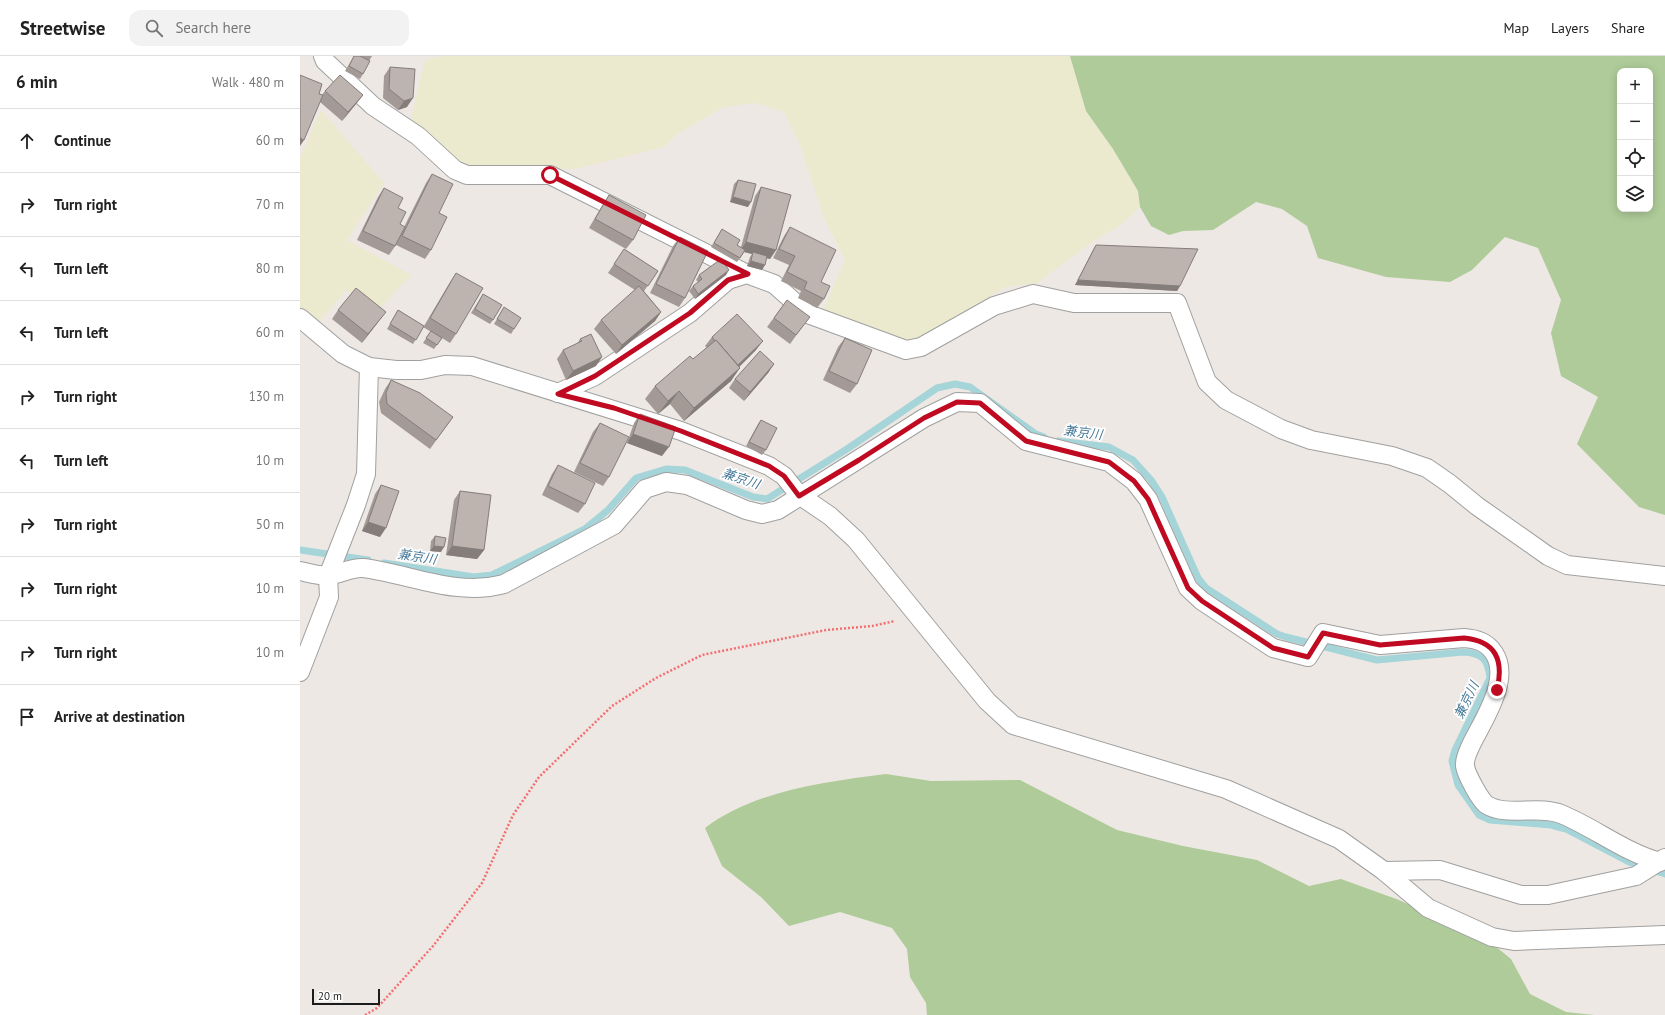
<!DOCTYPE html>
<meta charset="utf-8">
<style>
body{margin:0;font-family:"PT Sans","Noto Sans JP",sans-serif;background:#f2f2f2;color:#222}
.controls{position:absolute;right:12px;top:12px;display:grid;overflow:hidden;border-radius:8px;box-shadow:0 2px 10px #0003}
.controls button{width:36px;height:36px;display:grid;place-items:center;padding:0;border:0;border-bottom:1px solid #e0e0e0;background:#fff;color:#222;font:20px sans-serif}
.scale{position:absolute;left:12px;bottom:10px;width:68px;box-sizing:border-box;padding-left:4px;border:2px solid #1c1c1c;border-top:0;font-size:11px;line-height:14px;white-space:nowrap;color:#1c1c1c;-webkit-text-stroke:3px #fff;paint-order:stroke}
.stop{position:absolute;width:12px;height:12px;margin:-9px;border:3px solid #bf0a21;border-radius:50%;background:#fff}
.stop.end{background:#bf0a21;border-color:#fff;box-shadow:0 1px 4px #0008}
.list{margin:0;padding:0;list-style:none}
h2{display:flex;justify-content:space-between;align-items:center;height:52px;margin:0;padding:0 16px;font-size:17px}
h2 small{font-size:13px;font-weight:400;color:#767676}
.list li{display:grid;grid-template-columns:26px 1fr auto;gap:12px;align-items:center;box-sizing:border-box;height:64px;padding:0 16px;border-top:1px solid #e0e0e0}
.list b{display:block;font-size:15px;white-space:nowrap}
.list em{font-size:13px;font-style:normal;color:#767676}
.icon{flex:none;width:22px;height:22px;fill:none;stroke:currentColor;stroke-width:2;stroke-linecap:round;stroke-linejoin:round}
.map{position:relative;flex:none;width:1365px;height:959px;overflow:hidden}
header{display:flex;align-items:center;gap:24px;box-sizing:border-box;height:56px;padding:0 20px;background:#fff;border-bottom:1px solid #e0e0e0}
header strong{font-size:19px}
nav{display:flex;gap:22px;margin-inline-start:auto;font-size:14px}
.search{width:280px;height:36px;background:#f2f2f2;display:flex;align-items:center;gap:10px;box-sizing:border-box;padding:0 14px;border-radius:12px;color:#767676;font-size:15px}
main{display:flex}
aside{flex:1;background:#fff}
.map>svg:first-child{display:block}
.farmland{fill:#ebeace}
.forest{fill:#aecb99;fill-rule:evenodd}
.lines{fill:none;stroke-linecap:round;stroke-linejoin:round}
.stream{stroke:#a5d4d9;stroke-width:7}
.street-casing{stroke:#a0a0a0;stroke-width:20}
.path{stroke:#f36e71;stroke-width:2.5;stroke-dasharray:2 2;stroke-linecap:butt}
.street{stroke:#fff;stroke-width:18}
.wall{fill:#a39a96}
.shaded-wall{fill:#847d7a}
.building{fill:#bdb3af;stroke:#847d7a}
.route{stroke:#bf0a21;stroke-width:5}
.labels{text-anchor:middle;stroke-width:3.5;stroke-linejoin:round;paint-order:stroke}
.water-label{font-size:13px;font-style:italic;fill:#487a98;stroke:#fff}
</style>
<header>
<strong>Streetwise</strong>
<div class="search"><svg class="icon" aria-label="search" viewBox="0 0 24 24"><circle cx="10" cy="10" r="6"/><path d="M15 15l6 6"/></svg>Search here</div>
<nav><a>Map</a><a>Layers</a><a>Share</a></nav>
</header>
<main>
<aside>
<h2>6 min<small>Walk · 480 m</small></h2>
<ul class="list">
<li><svg class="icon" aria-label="ahead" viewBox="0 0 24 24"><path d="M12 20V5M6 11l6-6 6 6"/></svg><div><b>Continue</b></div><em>60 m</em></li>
<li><svg class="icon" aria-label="right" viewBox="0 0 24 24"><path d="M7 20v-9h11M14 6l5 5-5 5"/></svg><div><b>Turn right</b></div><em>70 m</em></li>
<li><svg class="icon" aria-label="left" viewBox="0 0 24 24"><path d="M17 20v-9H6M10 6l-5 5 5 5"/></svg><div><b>Turn left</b></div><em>80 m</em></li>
<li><svg class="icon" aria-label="left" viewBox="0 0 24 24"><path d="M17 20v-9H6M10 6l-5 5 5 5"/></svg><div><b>Turn left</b></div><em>60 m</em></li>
<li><svg class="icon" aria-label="right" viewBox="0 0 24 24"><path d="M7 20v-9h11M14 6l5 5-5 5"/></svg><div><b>Turn right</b></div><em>130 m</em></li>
<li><svg class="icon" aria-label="left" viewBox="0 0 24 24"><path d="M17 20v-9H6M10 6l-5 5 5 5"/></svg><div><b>Turn left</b></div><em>10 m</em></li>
<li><svg class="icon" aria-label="right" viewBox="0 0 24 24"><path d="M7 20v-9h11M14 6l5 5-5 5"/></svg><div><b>Turn right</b></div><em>50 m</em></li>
<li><svg class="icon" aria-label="right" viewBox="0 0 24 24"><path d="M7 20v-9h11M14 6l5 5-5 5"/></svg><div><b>Turn right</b></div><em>10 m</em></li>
<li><svg class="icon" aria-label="right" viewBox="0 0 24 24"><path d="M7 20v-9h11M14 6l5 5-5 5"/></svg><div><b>Turn right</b></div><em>10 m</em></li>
<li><svg class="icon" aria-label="arrive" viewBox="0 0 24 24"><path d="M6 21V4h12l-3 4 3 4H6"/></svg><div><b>Arrive at destination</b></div></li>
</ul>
</aside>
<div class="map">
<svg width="1365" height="959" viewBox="0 0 1365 959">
<rect width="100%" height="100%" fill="#ede8e3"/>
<!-- farmland -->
<g class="farmland">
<polygon points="142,0 770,0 786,55 813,93 838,135 840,151 822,168 795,184 737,227 705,231 625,282 602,285 523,255 545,204 524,162 500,89 484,56 456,47 424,51 377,78 364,91 276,113 168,111 154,104 110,66 125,4"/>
<polygon points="21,54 84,127 47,184 111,219 77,255 46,234 17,269 0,254 0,98 2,98"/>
</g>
<!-- forest -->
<g class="forest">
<path d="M770,0H1365V459L1339,451L1277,388L1298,341L1261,320L1251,277L1261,244L1238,192L1205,181L1172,214L1150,226L1086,221L1018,202L1007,170L982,153L956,146L913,174L883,175L869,179L851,170L840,151L838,135L813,93L786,55ZM1320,15H1350V153H1320Z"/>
<path d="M586,718L631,725L720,724L817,774L883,790L957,804L1009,830L1041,823L1099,844L1189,885L1211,903L1230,938L1266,956L1294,959H627L626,947L610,921L607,893L592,872L540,856L489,870L461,841L422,810L405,772C456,734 525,726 586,718Z"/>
</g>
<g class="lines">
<!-- stream -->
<g class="stream">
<path d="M758,385L809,391L833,404L851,424L862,441L898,522L906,532L977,578L986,581L1077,604L1163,596C1182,597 1188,603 1190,622L1155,694L1152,705L1158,729L1179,759L1190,764L1251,769L1266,773L1329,806L1365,818"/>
<polyline points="0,494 68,504"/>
<polyline points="84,507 174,521 192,519 285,473 308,454 336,422 366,413 385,414 453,441 467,443 547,393 637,332 655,328 670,331 736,378 744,381"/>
</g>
<defs>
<g id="street">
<polyline points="23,0 25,5 73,50 118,80 155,114 167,119 250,119 447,218"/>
<polyline points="0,262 43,298 69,311 96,314 121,314 145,309 172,310 381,375 469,410 484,420 499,439 530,460 556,484 687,645 713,669 926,733 1039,783 1084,815 1128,852 1192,881 1214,885 1365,879"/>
<polyline points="258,337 295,320 390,257 428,224 447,218 474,228 508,258 606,294 621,291 694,250 733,238 774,247 877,247 907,326 926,344 981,373 1011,384 1092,400 1127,412 1150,428 1177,450 1248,500 1267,509 1365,520"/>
<path d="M0,515C9,517 21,521 30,519C40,518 53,511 63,512C111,518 155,541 204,528L314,469L345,433L366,426L387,429L446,454L462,458L478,454L624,362L657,346L680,347L726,385L809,406L834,425L848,443L888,532L902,545L973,592L1008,601L1023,577L1080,589L1164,582C1177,583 1187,586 1194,597C1211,623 1184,663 1172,687C1169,693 1164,703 1165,710C1166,718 1181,746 1187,749C1207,761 1238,749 1261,758C1295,772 1324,796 1360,806"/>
<polyline points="0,616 29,541 28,520 56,449 66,418 69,311"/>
<polyline points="1084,815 1140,814 1221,839 1248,839 1336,820 1365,802"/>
</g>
</defs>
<!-- street casing -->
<use href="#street" class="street-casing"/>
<!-- path -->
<polyline class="path" points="65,959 77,952 133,890 182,827 213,759 239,721 312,650 356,622 402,599 526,574 572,570 595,565"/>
<!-- street -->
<use href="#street" class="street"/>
</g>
<!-- wall -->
<g class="wall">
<polygon points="54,0 72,0 69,5 63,18 60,23 45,15"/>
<polygon points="90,11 107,51 98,54 83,42 84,20"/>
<polygon points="25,35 63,39 56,48 42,65 20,46 19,38 22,39"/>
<polygon points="132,118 139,157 131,194 125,203 96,189 89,199 57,184 78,141 84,132 98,152 100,168 104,171 126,127"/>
<polygon points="438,124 448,151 430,146 434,128"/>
<polygon points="461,131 476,194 470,203 467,202 462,214 447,210 450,201 452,198 444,196 437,206 411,191 422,173 437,189 441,191 455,140"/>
<polygon points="309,139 333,184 326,193 289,172 303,148"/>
<polygon points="490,171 521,226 524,243 517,252 498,242 501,235 481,225 489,209 473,202 484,180"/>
<polygon points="380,181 385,242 379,251 350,237 373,190"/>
<polygon points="796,189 880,230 877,235 775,229 793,194"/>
<polygon points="324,193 358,215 344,235 361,256 355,265 316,298 294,273 301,264 335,234 308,217"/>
<polygon points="156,217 156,278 150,287 142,282 134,293 123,287 131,275 133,277 123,271 113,288 87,273 98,254 124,270 150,226"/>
<polygon points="399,219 426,219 395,243 389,235 393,230 398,226 396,224"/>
<polygon points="183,238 193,264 190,268 171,257"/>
<polygon points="487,244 503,270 490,288 467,271"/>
<polygon points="204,251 214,273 211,278 194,268"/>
<polygon points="38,254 79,265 62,287 32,263"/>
<polygon points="412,281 456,294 439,311 431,325 384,365 370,348 358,358 345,343 355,330 393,303 407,292 405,290"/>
<polygon points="545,282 557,328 550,337 523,324 538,291"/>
<polygon points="280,283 296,310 266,324 257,303 263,294 277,288"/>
<polygon points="474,308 468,317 444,345 429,332 435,323"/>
<polygon points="91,324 153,361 130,393 81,357 79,346 85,333"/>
<polygon points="340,358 362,400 327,387 334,367"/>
<polygon points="461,364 466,394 462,399 446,390 458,368"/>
<polygon points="300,367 309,421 303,430 274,416 293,376"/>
<polygon points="258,409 285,448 278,457 242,439 252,418"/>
<polygon points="81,429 80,481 62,475 75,438"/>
<polygon points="160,435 184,494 177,503 146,499 154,444"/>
<polygon points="135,480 141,496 130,495 131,485"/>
</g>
<!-- shaded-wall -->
<g class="shaded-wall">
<polygon points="63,39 56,48 42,65 48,56"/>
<polygon points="113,42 107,51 98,54 104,45"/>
<polygon points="0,82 4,84 0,90"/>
<polygon points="433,141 451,146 448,151 430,146"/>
<polygon points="446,186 476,194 470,203 453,199 453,196 452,198 440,195"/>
<polygon points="451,205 465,209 462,214 447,210"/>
<polygon points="429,214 426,219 395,243 398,238"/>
<polygon points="778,224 880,230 877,235 775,229"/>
<polygon points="86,256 79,265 62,287 68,278"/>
<polygon points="361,256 355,265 316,298 322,289"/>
<polygon points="463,285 456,294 432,318 438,309"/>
<polygon points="302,301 296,310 266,324 273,315"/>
<polygon points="474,308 468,317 444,345 450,336"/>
<polygon points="440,312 431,325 384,365 394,352"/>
<polygon points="379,335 370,348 358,358 368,345"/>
<polygon points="333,378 369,391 362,400 327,387"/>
<polygon points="68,466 86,472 80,481 62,475"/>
<polygon points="134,490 144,491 141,496 130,495"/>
<polygon points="152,490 184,494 177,503 146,499"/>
</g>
<!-- building -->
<g class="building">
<polygon points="54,0 60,0 70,5 63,18 49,10"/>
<polygon points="90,11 115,13 113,42 104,45 89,33"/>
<polygon points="0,19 22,28 19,38 23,39 4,84 0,82"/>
<polygon points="40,19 63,39 48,56 25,35"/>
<polygon points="132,118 153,128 139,157 147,161 131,194 102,180"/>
<polygon points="438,124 456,128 451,146 433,141"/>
<polygon points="461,131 491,139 476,194 446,186"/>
<polygon points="84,132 103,142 98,152 106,156 100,168 105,171 95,190 63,175"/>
<polygon points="309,139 346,159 333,184 295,163"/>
<polygon points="490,171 536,194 521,226 530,230 524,243 504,233 507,226 487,216 495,200 479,193"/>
<polygon points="422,173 440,184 437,189 445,194 440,202 414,187"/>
<polygon points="380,181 408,195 385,242 356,228"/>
<polygon points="796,189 898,193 880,230 778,224"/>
<polygon points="324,193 358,215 348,230 314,208"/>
<polygon points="453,196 467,200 465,209 451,205"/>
<polygon points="421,203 429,214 398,238 393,230 402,223 399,219"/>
<polygon points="156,217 183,232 156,278 130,262"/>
<polygon points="339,230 361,256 322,289 301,264"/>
<polygon points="56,232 86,256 68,278 38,254"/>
<polygon points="183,238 202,249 193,264 175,253"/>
<polygon points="487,244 510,261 496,279 474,262"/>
<polygon points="204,251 221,262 214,273 197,263"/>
<polygon points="98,254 124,270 116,284 90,268"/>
<polygon points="437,258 463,285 438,309 416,284 415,285 412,281"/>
<polygon points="131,275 142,282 137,289 126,282"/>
<polygon points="291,278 302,301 273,315 263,294 282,285 280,283"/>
<polygon points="545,282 572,294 557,328 529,315"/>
<polygon points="416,284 440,312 394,352 379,335 368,345 355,330 390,300 393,303"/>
<polygon points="460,295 474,308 450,336 435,323"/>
<polygon points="91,324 120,337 153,361 136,384 87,348 86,337"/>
<polygon points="340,358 376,371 369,391 333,378"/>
<polygon points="461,364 477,372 466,394 449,386"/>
<polygon points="300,367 329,381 309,421 280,407"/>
<polygon points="258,409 295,427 285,448 248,430"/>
<polygon points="81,429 99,435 86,472 68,466"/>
<polygon points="160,435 191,439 184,494 152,490"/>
<polygon points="135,480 146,482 144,491 134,490"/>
</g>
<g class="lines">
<!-- route -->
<path class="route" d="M250,119L448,218L428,224L390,257L295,320L258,338L314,352L381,375L469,410L484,420L499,440L559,404L624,362L657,346L680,347L726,385L809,406L834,425L848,443L888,532L902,545L973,592L1008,601L1023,577L1080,589L1164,582C1196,585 1204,604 1197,634"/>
</g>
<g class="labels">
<!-- water labels -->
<g class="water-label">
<text transform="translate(783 376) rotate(7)" y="5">兼京川</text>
<text transform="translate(441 422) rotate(19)" y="5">兼京川</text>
<text transform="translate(117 500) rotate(9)" y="5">兼京川</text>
<text transform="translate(1166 644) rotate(-64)" y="5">兼京川</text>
</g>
</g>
</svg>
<div class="controls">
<button>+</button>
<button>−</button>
<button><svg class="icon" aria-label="locate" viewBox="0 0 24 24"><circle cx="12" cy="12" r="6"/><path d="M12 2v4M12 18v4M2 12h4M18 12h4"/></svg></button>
<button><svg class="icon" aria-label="layers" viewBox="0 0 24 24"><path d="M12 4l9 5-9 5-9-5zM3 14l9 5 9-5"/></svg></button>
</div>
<div class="scale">20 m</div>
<div class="stop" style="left:250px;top:119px"></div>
<div class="stop end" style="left:1197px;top:634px"></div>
</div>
</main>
